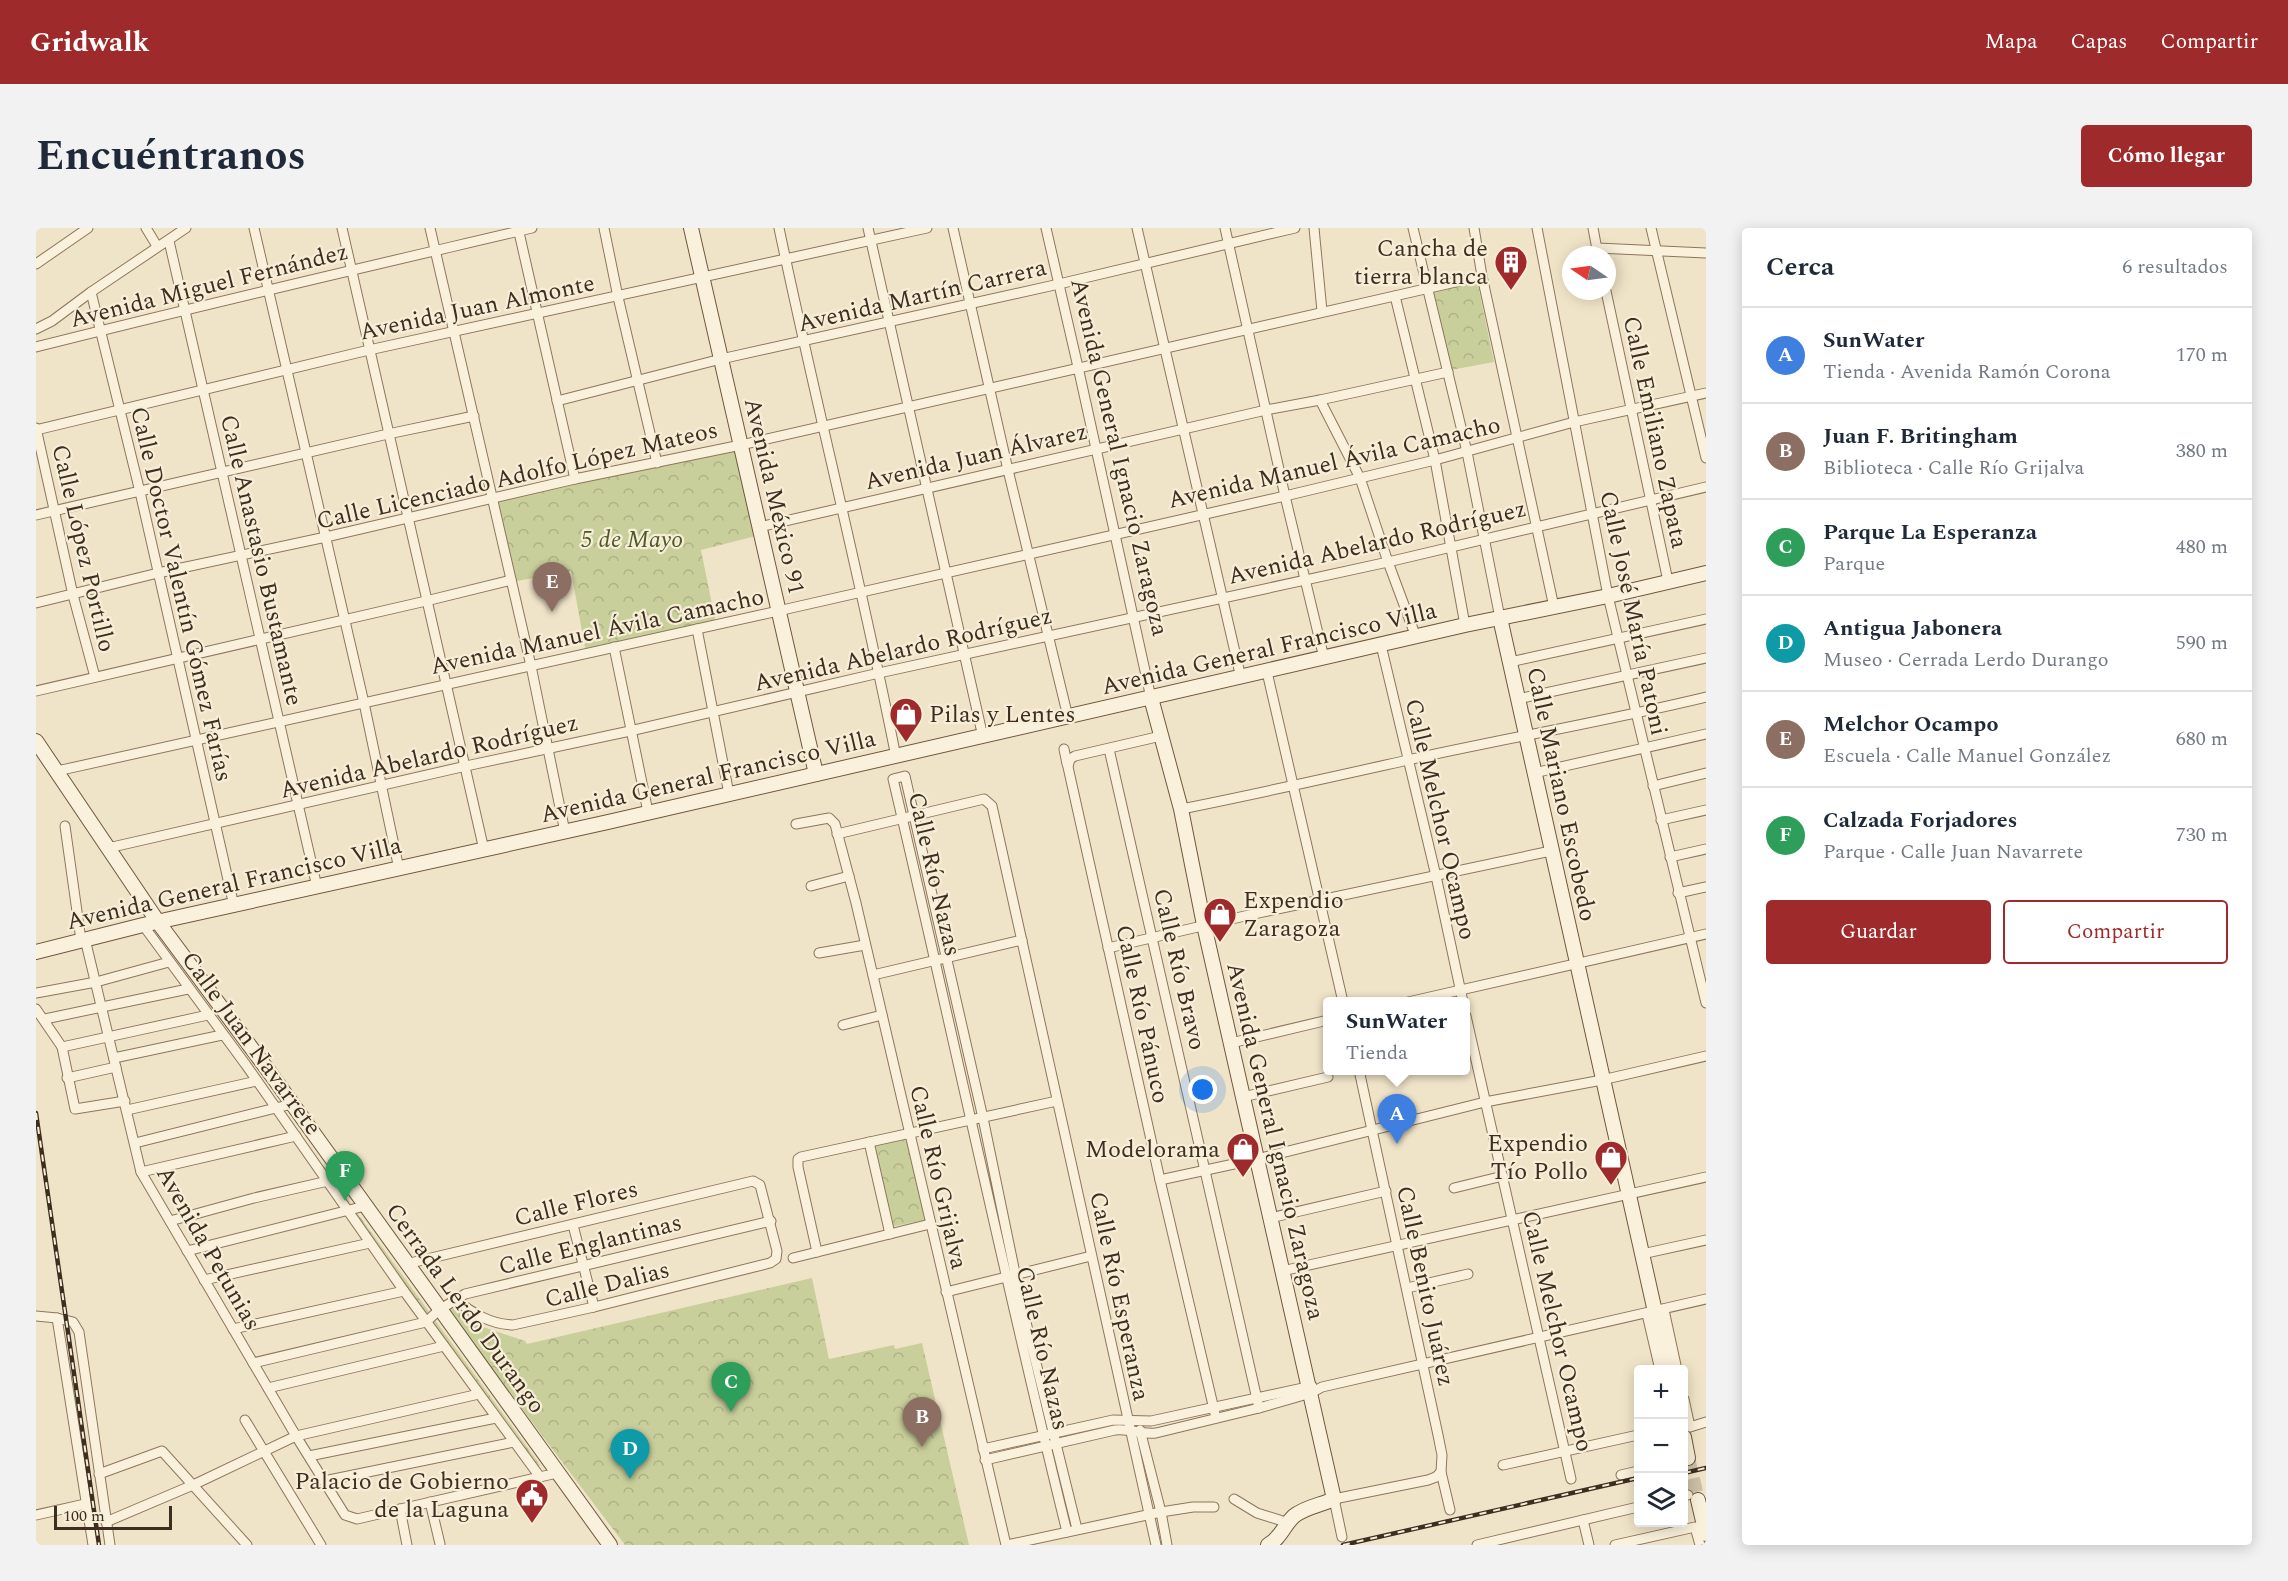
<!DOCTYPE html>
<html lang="es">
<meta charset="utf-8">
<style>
body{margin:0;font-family:Spectral,serif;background:#f2f2f3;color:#1f2937}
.controls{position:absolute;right:18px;bottom:18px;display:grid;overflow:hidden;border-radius:6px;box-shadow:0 3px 15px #0003}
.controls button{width:54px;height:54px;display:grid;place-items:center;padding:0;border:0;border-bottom:2px solid #e0e1e3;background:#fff;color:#1f2937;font:30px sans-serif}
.compass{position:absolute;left:1526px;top:18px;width:54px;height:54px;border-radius:50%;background:#fff;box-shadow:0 3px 15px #0003;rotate:283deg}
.scale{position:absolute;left:18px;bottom:15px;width:118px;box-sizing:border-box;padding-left:6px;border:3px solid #3d2e20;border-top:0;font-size:16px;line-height:21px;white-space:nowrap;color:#3d2e20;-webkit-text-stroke:4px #f7eed8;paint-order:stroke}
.you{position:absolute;left:1167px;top:862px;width:21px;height:21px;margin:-15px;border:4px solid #fff;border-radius:50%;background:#1a73e8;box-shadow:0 0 0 9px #1a73e833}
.badge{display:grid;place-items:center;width:39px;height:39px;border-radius:50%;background:#9e2a2b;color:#fff;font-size:20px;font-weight:700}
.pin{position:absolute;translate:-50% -50px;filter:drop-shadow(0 2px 3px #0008)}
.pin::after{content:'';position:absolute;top:32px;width:21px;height:18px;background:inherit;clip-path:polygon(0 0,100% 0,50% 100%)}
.popup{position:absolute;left:1287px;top:769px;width:147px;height:78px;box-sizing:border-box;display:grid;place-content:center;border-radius:6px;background:#fff;filter:drop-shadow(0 2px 4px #0005);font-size:20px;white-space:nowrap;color:#747a83}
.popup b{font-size:22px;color:#1f2937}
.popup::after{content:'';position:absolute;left:50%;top:100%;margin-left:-12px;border:12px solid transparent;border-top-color:#fff}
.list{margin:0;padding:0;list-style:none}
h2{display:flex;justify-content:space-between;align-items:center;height:78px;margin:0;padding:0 24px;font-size:26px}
h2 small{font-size:20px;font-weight:400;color:#747a83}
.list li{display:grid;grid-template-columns:39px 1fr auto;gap:18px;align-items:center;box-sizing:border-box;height:96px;padding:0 24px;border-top:2px solid #e0e1e3}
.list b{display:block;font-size:22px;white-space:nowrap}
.list p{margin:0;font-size:20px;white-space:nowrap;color:#747a83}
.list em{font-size:20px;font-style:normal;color:#747a83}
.actions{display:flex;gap:12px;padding:18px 24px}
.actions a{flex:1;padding:14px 0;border:2px solid #9e2a2b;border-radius:6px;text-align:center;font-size:21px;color:#9e2a2b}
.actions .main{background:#9e2a2b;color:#fff}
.icon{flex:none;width:33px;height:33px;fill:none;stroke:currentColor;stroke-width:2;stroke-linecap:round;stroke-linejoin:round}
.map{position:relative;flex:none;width:1670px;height:1317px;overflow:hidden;border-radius:6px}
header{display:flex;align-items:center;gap:36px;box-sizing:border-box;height:84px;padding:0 30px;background:#9e2a2b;color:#fff}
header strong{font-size:28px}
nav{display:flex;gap:33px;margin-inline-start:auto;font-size:21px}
.intro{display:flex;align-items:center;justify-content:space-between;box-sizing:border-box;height:144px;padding:0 36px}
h1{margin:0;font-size:42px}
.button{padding:15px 27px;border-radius:6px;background:#9e2a2b;color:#fff;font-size:21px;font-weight:700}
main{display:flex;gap:36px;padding:0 36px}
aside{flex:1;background:#fff;border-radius:6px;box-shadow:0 3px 15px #0003}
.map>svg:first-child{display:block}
.park{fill:url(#park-crowns)}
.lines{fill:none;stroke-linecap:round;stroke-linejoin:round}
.secondary-tunnel{stroke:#ccc0a6;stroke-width:14;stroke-dasharray:14 7;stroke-linecap:butt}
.street-casing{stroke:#8d765c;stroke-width:11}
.secondary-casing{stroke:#6f573f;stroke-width:16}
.street{stroke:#faf1dc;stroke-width:9}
.secondary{stroke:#faf1dc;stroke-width:14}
.rail-casing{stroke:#3d2e20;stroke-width:4.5}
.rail{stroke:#f7eed8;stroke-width:2;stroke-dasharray:7;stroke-linecap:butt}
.labels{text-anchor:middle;stroke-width:4.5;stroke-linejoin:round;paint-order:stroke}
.poi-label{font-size:24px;fill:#3d2e20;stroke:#f7eed8;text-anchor:end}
.street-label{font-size:24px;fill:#3d2e20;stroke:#f7eed8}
.park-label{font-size:24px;font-style:italic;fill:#4d5a26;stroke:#f7eed8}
</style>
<header>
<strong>Gridwalk</strong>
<nav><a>Mapa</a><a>Capas</a><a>Compartir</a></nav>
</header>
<div class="intro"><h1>Encuéntranos</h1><a class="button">Cómo llegar</a></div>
<main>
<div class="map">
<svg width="1670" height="1317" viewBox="0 0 1670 1317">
<defs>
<pattern id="park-crowns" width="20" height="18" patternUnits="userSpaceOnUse" patternTransform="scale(1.5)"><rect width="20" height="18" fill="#c9cf9b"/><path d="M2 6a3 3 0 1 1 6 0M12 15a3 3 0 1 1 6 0" fill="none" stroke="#aeb285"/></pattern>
</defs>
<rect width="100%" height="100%" fill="#f0e4c8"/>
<!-- park -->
<g class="park">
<polygon points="1441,52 1458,134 1415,142 1395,62"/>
<polygon points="705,217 724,307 665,322 680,396 550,425 535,343 476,354 457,271"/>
<polygon points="119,706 504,1237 499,1241"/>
<polygon points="870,906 890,992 854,999 836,914"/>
<polygon points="776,1050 793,1131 858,1117 859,1121 886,1115 933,1317 589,1317 411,1082 414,1079 418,1080 441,1097 489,1113 491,1116"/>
</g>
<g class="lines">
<!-- secondary-tunnel -->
<polyline class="secondary-tunnel" points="1652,1230 1662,1272"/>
<defs>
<g id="street">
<polyline points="110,0 121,18"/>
<polyline points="218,0 328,475 363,641"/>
<polyline points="306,0 448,622"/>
<polyline points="394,0 495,438 529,604"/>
<polyline points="482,0 539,251"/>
<polyline points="568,0 582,69 621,235"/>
<path d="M743,0C780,177 825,352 860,529"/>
<polyline points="832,0 947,509"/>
<polyline points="917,0 972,242 1032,489"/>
<polyline points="1010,0 1042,139 1115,470"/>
<polyline points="1101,0 1205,450"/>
<polyline points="1189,0 1249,268 1288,430"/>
<polyline points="1278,0 1286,83"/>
<polyline points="1377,0 1431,224 1464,390"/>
<polyline points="1438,0 1446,48 1518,379"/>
<polyline points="1501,0 1572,368 1670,775"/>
<polyline points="1557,0 1562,27"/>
<polyline points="1615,0 1670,230"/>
<polyline points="133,13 281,659"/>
<polyline points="1561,20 1670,25"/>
<polyline points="0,36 52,0"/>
<polyline points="1570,63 1632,353"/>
<polyline points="55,64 104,264 198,678"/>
<polyline points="1359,68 1399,232 1429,397"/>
<polyline points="0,101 16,93 55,64 150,0"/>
<path d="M0,119C165,77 330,39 496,0"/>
<polyline points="1284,172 1324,250 1352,334 1380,409"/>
<polyline points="521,173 685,131 1023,56 1259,0"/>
<polyline points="0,200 37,367 59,449"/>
<polyline points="0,202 333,122 891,0"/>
<polyline points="0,287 352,206 438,188"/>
<polyline points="723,299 1230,182 1284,172 1412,144"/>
<polyline points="0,375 122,345 290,309 539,251 705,217 1446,48"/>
<polyline points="661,401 693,566"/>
<polyline points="1345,417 1400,648 1427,774"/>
<polyline points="578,419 612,584"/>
<polyline points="1474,434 1670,391"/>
<polyline points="1231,444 1307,774"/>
<polyline points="0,463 390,373 475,352"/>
<polyline points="1482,471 1670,430"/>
<polyline points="1125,508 1039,528 1034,531 1032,539 1124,952 1180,1190"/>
<polyline points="1028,521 1031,536"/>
<polyline points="1073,521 1223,1180"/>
<polyline points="21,543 742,383 1249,268 1399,232 1538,194 1670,165"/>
<polyline points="1498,545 1670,506"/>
<polyline points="1617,558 1670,545"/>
<path d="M1145,581C1221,566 1296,549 1372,532C1471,510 1571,493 1670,469"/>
<polyline points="1625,592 1670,582"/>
<polyline points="760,596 793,590 799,596 820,675 970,1317"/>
<polyline points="29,598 45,712"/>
<polyline points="801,606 948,571 956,578 1120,1317"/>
<polyline points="72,620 430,538 594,503 843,445 1352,334 1670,259"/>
<polyline points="1634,629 1670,621"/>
<polyline points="775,658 813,648"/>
<polyline points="1642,665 1670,659"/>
<polyline points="107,697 210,837 368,1063 504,1249"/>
<polyline points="49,711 105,944 260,1208 309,1287 321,1291 521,1245"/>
<polyline points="1072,720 1213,687 1515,623"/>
<polyline points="783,725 829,717"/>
<polyline points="837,747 986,712"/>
<polyline points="0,765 60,754 133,734"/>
<polyline points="1372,774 1670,706"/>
<polyline points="0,781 26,819 39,881 89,873"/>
<polyline points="1430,788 1535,1251"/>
<polyline points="9,791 152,761"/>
<polyline points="807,797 846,787"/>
<polyline points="1195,815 1292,792"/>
<polyline points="26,819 172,787"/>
<polyline points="78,830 186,807"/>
<polyline points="1323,842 1402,1207 1406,1227 1405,1244 1414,1282"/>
<polyline points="31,850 80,839"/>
<polyline points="1207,869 1292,849"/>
<polyline points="91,882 221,853"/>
<polyline points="833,914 854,1006"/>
<polyline points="99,915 256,876"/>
<polyline points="105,944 260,908"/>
<polyline points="1124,952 1221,931 1449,874 1566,852 1670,828"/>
<polyline points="1418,960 1467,948"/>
<polyline points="1234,990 1350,963"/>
<polyline points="134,993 218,970 292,953"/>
<polyline points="537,997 558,1079"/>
<polyline points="151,1023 329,978"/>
<polyline points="781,1024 762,939 762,931 765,929 1021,873"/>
<polyline points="1606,1026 1670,1012"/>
<polyline points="757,1030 894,996"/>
<path d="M370,1036L717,953L724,957L741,1023L740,1031L734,1035L558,1079L477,1097C453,1096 437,1085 418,1071"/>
<polyline points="1246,1043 1670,949"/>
<polyline points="168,1052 334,1015"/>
<polyline points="1371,1060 1432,1046"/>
<polyline points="910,1064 1055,1028"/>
<polyline points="1628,1082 1641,1142"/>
<polyline points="1611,1086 1624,1142"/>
<polyline points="0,1088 21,1090 37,1094 43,1104 74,1317"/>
<polyline points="21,1090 57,1317"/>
<polyline points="197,1101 368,1063"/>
<polyline points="217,1135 390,1094 403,1082 429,1066 735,993"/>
<polyline points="232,1160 408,1118"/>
<polyline points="1648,1171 1654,1199 1670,1194"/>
<polyline points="209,1192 285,1317"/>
<polyline points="1104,1202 1125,1284 1131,1317"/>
<polyline points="947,1221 1077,1192 1115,1193 1276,1158"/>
<polyline points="273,1228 460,1190"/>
<path d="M949,1232L1079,1202C1094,1200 1105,1207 1120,1205L1223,1180L1275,1165L1286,1159L1670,1071"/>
<polyline points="1467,1237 1602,1207"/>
<polyline points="63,1246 126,1223 211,1317"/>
<polyline points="1585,1247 1602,1243"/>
<polyline points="288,1253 478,1214"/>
<polyline points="1648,1268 1652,1267"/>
<polyline points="1198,1271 1221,1285 1253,1295"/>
<polyline points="394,1274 404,1316"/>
<polyline points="364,1281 371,1317"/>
<polyline points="0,1287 49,1276"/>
<polyline points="1547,1292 1553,1317"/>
<polyline points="70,1294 157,1257 260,1208 443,1166"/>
<path d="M1031,1304C969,1054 916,801 857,551L869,548L947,890L985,1074L1041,1301"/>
<polyline points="1306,1309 1298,1271 1392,1252 1400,1249 1405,1244"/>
<polyline points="971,1317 1125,1284 1157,1279 1178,1279"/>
<polyline points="1441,1317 1602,1279"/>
<polyline points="1579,1317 1659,1299 1664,1317"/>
</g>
<g id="secondary">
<polyline points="655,0 780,546"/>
<polyline points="1464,390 1632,1142"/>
<path d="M1115,470L1145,581L1168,697L1298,1271C1285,1277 1269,1279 1258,1288C1248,1297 1245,1310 1232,1317"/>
<polyline points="0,513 122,694 237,849 574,1317"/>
<polyline points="0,724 107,697 572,594 1429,397 1572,368 1670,345"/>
<polyline points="1648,1209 1652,1230"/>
<polyline points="1662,1272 1670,1306"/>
</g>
</defs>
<!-- street casing -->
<use href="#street" class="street-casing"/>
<!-- secondary casing -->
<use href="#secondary" class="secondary-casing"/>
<!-- street -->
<use href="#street" class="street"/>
<!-- secondary -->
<use href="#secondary" class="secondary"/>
<defs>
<g id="rail">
<polyline points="0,885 63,1317"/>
<polyline points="1648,1245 1670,1240"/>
<polyline points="1307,1317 1602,1250"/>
</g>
</defs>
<!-- rail casing -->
<use href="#rail" class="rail-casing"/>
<!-- rail -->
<use href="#rail" class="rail"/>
</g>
<!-- icons -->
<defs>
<symbol id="building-pin" viewBox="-11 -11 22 30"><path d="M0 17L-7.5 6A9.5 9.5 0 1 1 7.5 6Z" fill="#9e2a2b" stroke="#f7eed8"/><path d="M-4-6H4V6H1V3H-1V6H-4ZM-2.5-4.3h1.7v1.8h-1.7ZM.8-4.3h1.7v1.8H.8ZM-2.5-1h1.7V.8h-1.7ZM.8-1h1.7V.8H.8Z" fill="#fff"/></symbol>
<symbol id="shop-pin" viewBox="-11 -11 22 30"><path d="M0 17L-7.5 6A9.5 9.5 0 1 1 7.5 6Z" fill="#9e2a2b" stroke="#f7eed8"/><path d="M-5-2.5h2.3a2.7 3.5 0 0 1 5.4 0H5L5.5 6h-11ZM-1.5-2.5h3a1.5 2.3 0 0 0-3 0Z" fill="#fff"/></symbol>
<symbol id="civic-pin" viewBox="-11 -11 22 30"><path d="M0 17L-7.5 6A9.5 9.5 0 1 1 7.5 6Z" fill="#9e2a2b" stroke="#f7eed8"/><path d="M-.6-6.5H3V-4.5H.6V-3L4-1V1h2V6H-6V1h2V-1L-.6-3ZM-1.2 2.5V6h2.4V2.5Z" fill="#fff"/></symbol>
</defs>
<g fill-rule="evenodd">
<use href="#building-pin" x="1456" y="15" width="38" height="52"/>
<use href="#shop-pin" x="851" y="467" width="38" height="52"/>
<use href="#shop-pin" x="1165" y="667" width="38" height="52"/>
<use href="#shop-pin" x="1188" y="902" width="38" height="52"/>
<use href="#shop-pin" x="1556" y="910" width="38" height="52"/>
<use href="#civic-pin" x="477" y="1248" width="38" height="52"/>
</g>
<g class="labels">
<!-- poi labels -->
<g class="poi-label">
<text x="1452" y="28">Cancha de<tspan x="1452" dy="28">tierra blanca</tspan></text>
<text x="893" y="494" text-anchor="start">Pilas y Lentes</text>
<text x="1207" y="680" text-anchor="start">Expendio<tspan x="1207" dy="28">Zaragoza</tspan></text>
<text x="1552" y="923">Expendio<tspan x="1552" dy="28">Tío Pollo</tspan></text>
<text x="1184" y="929">Modelorama</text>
<text x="473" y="1261">Palacio de Gobierno<tspan x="473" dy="28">de la Laguna</tspan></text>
</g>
<!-- street labels -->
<g class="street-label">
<text transform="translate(173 57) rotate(-14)" y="8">Avenida Miguel Fernández</text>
<text transform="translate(886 67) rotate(-13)" y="8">Avenida Martín Carrera</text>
<text transform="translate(441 79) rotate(-12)" y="8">Avenida Juan Almonte</text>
<text transform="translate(1620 204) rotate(78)" y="8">Calle Emiliano Zapata</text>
<text transform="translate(940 228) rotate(-13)" y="8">Avenida Juan Álvarez</text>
<text transform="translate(1084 229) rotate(77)" y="8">Avenida General Ignacio Zaragoza</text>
<text transform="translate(1298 234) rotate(-13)" y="8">Avenida Manuel Ávila Camacho</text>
<text transform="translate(481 247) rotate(-13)" y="8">Calle Licenciado Adolfo López Mateos</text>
<text transform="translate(739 268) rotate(77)" y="8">Avenida México 91</text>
<text transform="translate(1341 314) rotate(-13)" y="8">Avenida Abelardo Rodríguez</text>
<text transform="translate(48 320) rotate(77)" y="8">Calle López Portillo</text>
<text transform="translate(226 332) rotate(77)" y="8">Calle Anastasio Bustamante</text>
<text transform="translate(146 366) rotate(77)" y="8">Calle Doctor Valentín Gómez Farías</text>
<text transform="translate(1598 385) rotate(78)" y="8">Calle José María Patoni</text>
<text transform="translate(561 403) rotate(-12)" y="8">Avenida Manuel Ávila Camacho</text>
<text transform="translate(1233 420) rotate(-13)" y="8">Avenida General Francisco Villa</text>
<text transform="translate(867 421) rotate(-13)" y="8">Avenida Abelardo Rodríguez</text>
<text transform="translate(393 528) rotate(-13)" y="8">Avenida Abelardo Rodríguez</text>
<text transform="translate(672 548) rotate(-13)" y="8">Avenida General Francisco Villa</text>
<text transform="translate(1526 566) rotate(78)" y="8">Calle Mariano Escobedo</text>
<text transform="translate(1405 591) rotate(77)" y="8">Calle Melchor Ocampo</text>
<text transform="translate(899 646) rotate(77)" y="8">Calle Río Nazas</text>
<text transform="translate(198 655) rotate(-13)" y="8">Avenida General Francisco Villa</text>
<text transform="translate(1144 741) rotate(77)" y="8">Calle Río Bravo</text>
<text transform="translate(1107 786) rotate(78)" y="8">Calle Río Pánuco</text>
<text transform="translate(216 815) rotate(54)" y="8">Calle Juan Navarrete</text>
<text transform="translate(1240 913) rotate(77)" y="8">Avenida General Ignacio Zaragoza</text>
<text transform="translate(903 949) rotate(77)" y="8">Calle Río Grijalva</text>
<text transform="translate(540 975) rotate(-14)" y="8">Calle Flores</text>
<text transform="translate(554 1016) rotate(-14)" y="8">Calle Englantinas</text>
<text transform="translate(173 1020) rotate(60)" y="8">Avenida Petunias</text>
<text transform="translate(571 1056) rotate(-14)" y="8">Calle Dalias</text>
<text transform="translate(1390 1058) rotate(78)" y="8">Calle Benito Juárez</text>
<text transform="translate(1084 1068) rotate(78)" y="8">Calle Río Esperanza</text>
<text transform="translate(430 1080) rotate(54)" y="8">Cerrada Lerdo Durango</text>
<text transform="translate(1522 1103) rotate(77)" y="8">Calle Melchor Ocampo</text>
<text transform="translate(1007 1120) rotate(77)" y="8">Calle Río Nazas</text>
</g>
<!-- park labels -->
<g class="park-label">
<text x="596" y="319">5 de Mayo</text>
</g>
</g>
</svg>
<div class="controls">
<button>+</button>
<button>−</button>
<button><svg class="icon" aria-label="layers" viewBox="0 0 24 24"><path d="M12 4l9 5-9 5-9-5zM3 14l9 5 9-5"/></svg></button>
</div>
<svg class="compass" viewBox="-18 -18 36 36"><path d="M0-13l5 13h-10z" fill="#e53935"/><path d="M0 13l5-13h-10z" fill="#747a83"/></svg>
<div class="scale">100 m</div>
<div class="you"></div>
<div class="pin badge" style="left:1361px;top:916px;background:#3f7fe0">A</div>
<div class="popup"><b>SunWater</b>Tienda</div>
<div class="pin badge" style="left:886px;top:1219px;background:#8d6e63">B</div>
<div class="pin badge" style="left:695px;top:1184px;background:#2e9e5b">C</div>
<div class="pin badge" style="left:594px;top:1251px;background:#0f9aa8">D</div>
<div class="pin badge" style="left:516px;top:384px;background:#8d6e63">E</div>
<div class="pin badge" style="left:309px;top:973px;background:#2e9e5b">F</div>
</div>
<aside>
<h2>Cerca<small>6 resultados</small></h2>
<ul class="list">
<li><span class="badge" style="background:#3f7fe0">A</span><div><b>SunWater</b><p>Tienda · Avenida Ramón Corona</p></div><em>170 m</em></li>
<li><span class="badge" style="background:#8d6e63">B</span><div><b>Juan F. Britingham</b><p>Biblioteca · Calle Río Grijalva</p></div><em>380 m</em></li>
<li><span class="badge" style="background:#2e9e5b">C</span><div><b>Parque La Esperanza</b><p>Parque</p></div><em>480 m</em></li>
<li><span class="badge" style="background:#0f9aa8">D</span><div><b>Antigua Jabonera</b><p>Museo · Cerrada Lerdo Durango</p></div><em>590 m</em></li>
<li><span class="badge" style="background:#8d6e63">E</span><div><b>Melchor Ocampo</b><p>Escuela · Calle Manuel González</p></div><em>680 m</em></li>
<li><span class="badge" style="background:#2e9e5b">F</span><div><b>Calzada Forjadores</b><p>Parque · Calle Juan Navarrete</p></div><em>730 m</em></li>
</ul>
<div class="actions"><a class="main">Guardar</a><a>Compartir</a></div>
</aside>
</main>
